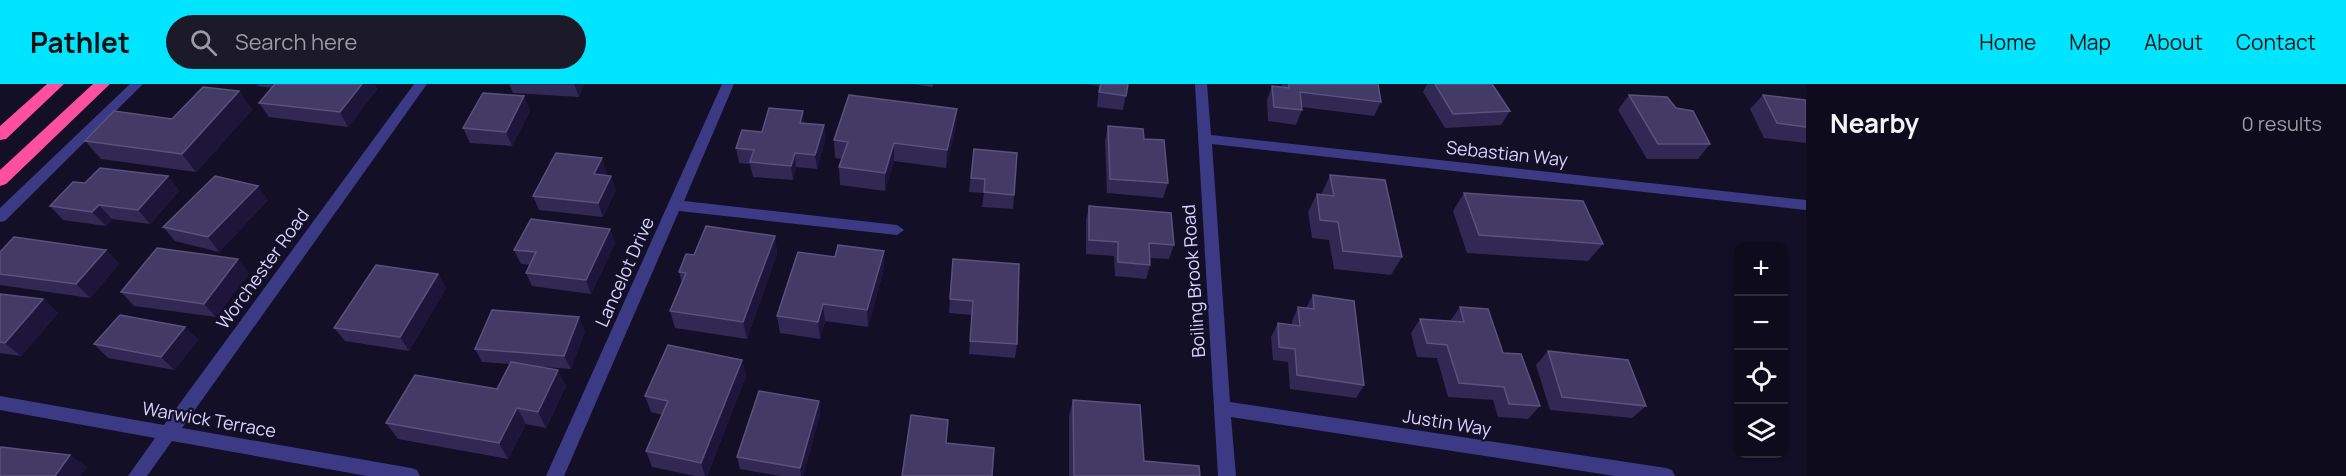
<!DOCTYPE html>
<meta charset="utf-8">
<style>
body{margin:0;font-family:Manrope,sans-serif;background:#1c1929;color:#f1f3f6}
.controls{position:absolute;right:18px;bottom:18px;display:grid;overflow:hidden;border-radius:12px;box-shadow:0 2px 4px #0004}
.controls button{width:54px;height:54px;display:grid;place-items:center;padding:0;border:0;border-bottom:2px solid #2e2b3b;background:#0e0b1c;color:#f1f3f6;font:30px sans-serif}
.list{margin:0;padding:0;list-style:none}
h2{display:flex;justify-content:space-between;align-items:center;height:78px;margin:0;padding:0 24px;font-size:26px}
h2 small{font-size:20px;font-weight:400;color:#9b9ba3}
.icon{flex:none;width:33px;height:33px;fill:none;stroke:currentColor;stroke-width:2;stroke-linecap:round;stroke-linejoin:round}
.map{position:relative;flex:none;width:1806px;height:392px;overflow:hidden}
header{display:flex;align-items:center;gap:36px;box-sizing:border-box;height:84px;padding:0 30px;background:#00e5ff;color:#111}
header strong{font-size:28px}
nav{display:flex;gap:33px;margin-inline-start:auto;font-size:21px}
.search{width:420px;height:54px;background:#1c1929;display:flex;align-items:center;gap:15px;box-sizing:border-box;padding:0 21px;border-radius:33px;color:#9b9ba3;font-size:22px}
main{display:flex}
aside{flex:1;background:#0e0b1c}
.map>svg:first-child{display:block}
.lines{fill:none;stroke-linecap:round;stroke-linejoin:round}
.minor{fill:#3d3a85;fill-rule:evenodd}
.highway{fill:#ff4fa3;fill-rule:evenodd}
.wall{fill:#312854}
.shaded-wall{fill:#1d163a}
.building{fill:#433a66;stroke:#5a527e;stroke-width:1.5}
.labels{text-anchor:middle;stroke-width:4.5;stroke-linejoin:round;paint-order:stroke}
.street-label{font-size:18px;fill:#d9d4ff;stroke:#130f26}
</style>
<header>
<strong>Pathlet</strong>
<div class="search"><svg class="icon" aria-label="search" viewBox="0 0 24 24"><circle cx="10" cy="10" r="6"/><path d="M15 15l6 6"/></svg>Search here</div>
<nav><a>Home</a><a>Map</a><a>About</a><a>Contact</a></nav>
</header>
<main>
<div class="map">
<svg width="1806" height="392" viewBox="0 0 1806 392">
<rect width="100%" height="100%" fill="#130f26"/>
<g class="lines">
<!-- minor -->
<g class="minor">
<polygon points="130,0 143,0 5,137 0,138 0,124"/>
<polygon points="414,0 427,0 182,344 411,384 417,386 420,392 367,392 172,357 147,392 128,392 155,354 0,326 0,312 164,341"/>
<polygon points="722,0 734,0 684,117 897,141 904,146 897,151 679,127 564,392 546,392"/>
<polygon points="1195,0 1207,0 1211,51 1806,116 1806,126 1212,60 1230,318 1666,384 1672,386 1675,392 1615,392 1231,333 1236,392 1218,392"/>
</g>
<!-- highway -->
<g class="highway">
<polygon points="47,0 64,0 6,55 0,56 0,42"/>
<polygon points="93,0 110,0 6,100 0,102 0,86"/>
</g>
</g>
<!-- wall -->
<g class="wall">
<polygon points="256,0 374,0 377,5 348,43 269,33 259,19 272,4 258,2"/>
<polygon points="509,0 584,0 579,13 513,9"/>
<polygon points="910,0 933,0 933,3"/>
<polygon points="1083,0 1128,0 1123,26 1097,23 1099,2"/>
<polygon points="1282,0 1378,0 1381,18 1374,32 1301,23 1302,26 1296,41 1268,37 1267,16 1272,2 1282,3"/>
<polygon points="1427,0 1492,0 1510,27 1501,41 1445,44 1423,8"/>
<polygon points="239,7 252,26 196,88 101,75 85,57 172,35"/>
<polygon points="1629,11 1676,24 1710,60 1698,75 1647,75 1618,26"/>
<polygon points="1763,11 1806,18 1806,59 1764,54 1750,25"/>
<polygon points="524,12 530,27 512,62 470,59 463,44"/>
<polygon points="804,40 824,41 825,56 817,85 796,83 793,96 753,93 750,80 739,79 736,64 762,48"/>
<polygon points="1108,42 1144,55 1168,99 1163,114 1107,109 1105,57"/>
<polygon points="956,43 946,84 894,77 885,107 840,101 839,83 842,75 835,74 834,56"/>
<polygon points="974,65 1014,111 1013,125 982,123 984,109 969,108"/>
<polygon points="602,74 606,88 605,91 616,106 603,133 539,126 533,112"/>
<polygon points="1330,91 1402,173 1391,191 1334,185 1329,156 1312,154 1308,128 1317,110 1322,111 1322,109"/>
<polygon points="168,92 179,107 150,140 112,135 106,142 63,136 50,122 85,99"/>
<polygon points="1464,109 1603,160 1588,177 1467,169 1453,127"/>
<polygon points="268,116 219,168 175,157 163,143"/>
<polygon points="1089,122 1174,161 1169,175 1150,174 1150,181 1146,195 1115,192 1114,172 1086,170 1086,136"/>
<polygon points="610,145 615,159 591,210 532,202 526,189 530,181 521,180 514,166"/>
<polygon points="775,152 777,170 747,255 675,244 670,227 682,199 679,188 694,171"/>
<polygon points="106,166 119,180 90,214 0,201 0,168"/>
<polygon points="835,173 884,184 868,243 825,237 820,255 780,249 777,232"/>
<polygon points="953,175 1017,260 1015,274 969,270 972,231 949,229"/>
<polygon points="249,189 216,233 134,222 121,208"/>
<polygon points="438,190 446,204 409,267 345,257 334,244"/>
<polygon points="0,210 43,215 58,229 21,272 0,269"/>
<polygon points="1313,211 1364,301 1356,314 1290,305 1288,278 1273,276 1271,253 1278,239 1292,241 1292,237 1298,223 1306,224"/>
<polygon points="1460,223 1503,269 1540,322 1528,335 1498,333 1493,316 1448,313 1437,274 1417,273 1411,249 1420,235 1450,237"/>
<polygon points="185,243 198,256 174,286 108,274 94,260"/>
<polygon points="585,247 571,285 544,283 566,302 546,344 526,340 508,375 398,355 386,339 497,305 510,280 482,278 475,265"/>
<polygon points="1548,267 1646,322 1632,334 1550,326 1536,281"/>
<polygon points="742,276 746,292 707,392 695,392 652,383 646,367 662,331 651,328 645,312"/>
<polygon points="1073,316 1144,377 1200,392 1069,392 1069,332"/>
<polygon points="819,317 820,330 803,392 780,392 740,385 737,373"/>
</g>
<!-- shaded-wall -->
<g class="shaded-wall">
<polygon points="362,0 374,0 377,5 348,43 340,28"/>
<polygon points="574,0 584,0 579,13"/>
<polygon points="239,7 252,26 196,88 182,70"/>
<polygon points="524,12 530,27 512,62 506,48"/>
<polygon points="957,25 956,43 946,84 947,66"/>
<polygon points="803,27 804,42 800,39"/>
<polygon points="824,41 825,56 817,85 815,71"/>
<polygon points="894,59 894,77 885,107 885,89"/>
<polygon points="795,69 796,83 793,96 791,82"/>
<polygon points="602,74 606,88 599,104 594,90"/>
<polygon points="168,92 179,107 150,140 138,126"/>
<polygon points="611,92 616,106 603,133 598,119"/>
<polygon points="258,102 268,116 219,168 208,153"/>
<polygon points="99,121 112,135 106,142 92,128"/>
<polygon points="610,145 615,159 591,210 586,196"/>
<polygon points="775,152 777,170 747,255 743,238"/>
<polygon points="106,166 119,180 90,214 76,200"/>
<polygon points="884,167 884,184 868,243 867,226"/>
<polygon points="238,175 249,189 216,233 204,220"/>
<polygon points="438,190 446,204 409,267 400,253"/>
<polygon points="43,215 58,229 21,272 5,259"/>
<polygon points="823,220 825,237 820,255 818,238"/>
<polygon points="579,233 585,247 571,285 564,272"/>
<polygon points="185,243 198,256 174,286 161,273"/>
<polygon points="742,276 746,292 707,392 705,392 701,379"/>
<polygon points="558,286 566,302 546,344 538,328"/>
<polygon points="819,317 820,330 803,392 801,392 800,384"/>
<polygon points="517,324 526,340 508,375 499,359"/>
<polygon points="70,371 87,383 80,392 55,392"/>
</g>
<!-- building -->
<g class="building">
<polygon points="275,0 362,0 340,28 259,19"/>
<polygon points="1101,0 1128,0 1126,12 1099,8"/>
<polygon points="1289,0 1378,0 1381,18 1300,8 1302,26 1274,23 1272,2 1289,4"/>
<polygon points="1435,0 1492,0 1510,27 1453,30"/>
<polygon points="203,3 239,7 182,70 85,57 114,27 172,35"/>
<polygon points="483,9 524,12 506,48 463,44"/>
<polygon points="849,11 957,25 947,66 894,59 885,89 839,83 848,58 834,56"/>
<polygon points="1629,11 1667,13 1676,24 1693,27 1710,60 1658,60"/>
<polygon points="1763,11 1805,16 1806,18 1806,43 1777,39"/>
<polygon points="769,24 803,27 800,39 824,41 815,71 795,69 791,82 750,78 754,66 736,64 742,46 762,48"/>
<polygon points="1108,42 1143,45 1144,55 1164,56 1168,99 1110,95"/>
<polygon points="974,65 1017,69 1014,111 984,108 985,95 971,94"/>
<polygon points="556,69 602,74 594,90 611,92 598,119 533,112"/>
<polygon points="100,84 168,92 138,126 99,121 92,128 50,122 73,98 85,99"/>
<polygon points="1330,91 1385,96 1402,173 1343,167 1338,138 1320,136 1317,110 1334,112"/>
<polygon points="215,92 258,102 208,153 163,143"/>
<polygon points="1464,109 1583,117 1603,160 1479,151"/>
<polygon points="1089,122 1171,129 1174,161 1149,159 1150,181 1118,178 1118,158 1089,156"/>
<polygon points="531,135 610,145 586,196 526,189 536,168 514,166"/>
<polygon points="706,142 775,152 743,238 670,227 686,189 679,188 686,170 694,171"/>
<polygon points="14,153 106,166 76,200 0,190 0,168"/>
<polygon points="838,161 884,167 867,226 823,220 818,238 777,232 798,168 835,173"/>
<polygon points="157,164 238,175 204,220 121,208"/>
<polygon points="953,175 1019,180 1017,260 970,257 973,217 950,215"/>
<polygon points="376,181 438,190 400,253 334,244"/>
<polygon points="0,210 43,215 5,259 0,258"/>
<polygon points="1313,211 1354,217 1364,301 1297,291 1295,265 1279,263 1278,239 1300,242 1298,223 1314,225"/>
<polygon points="1460,223 1488,225 1503,269 1521,270 1540,322 1509,320 1504,303 1459,299 1447,261 1427,259 1420,235 1464,238"/>
<polygon points="492,226 579,233 564,272 475,265"/>
<polygon points="120,231 185,243 161,273 94,260"/>
<polygon points="668,261 742,276 701,379 646,367 668,317 645,312"/>
<polygon points="1548,267 1628,276 1646,322 1562,313"/>
<polygon points="511,278 558,286 538,328 517,324 499,359 386,339 415,291 497,305"/>
<polygon points="759,307 819,317 800,384 737,373"/>
<polygon points="1073,316 1140,321 1144,377 1199,382 1200,392 1074,392"/>
<polygon points="911,331 948,336 946,359 994,364 992,392 902,392"/>
<polygon points="1,363 70,371 55,392 0,392 0,365"/>
</g>
<g class="labels">
<!-- street labels -->
<g class="street-label">
<text transform="translate(1507 70) rotate(6)" y="6">Sebastian Way</text>
<text transform="translate(263 185) rotate(-54)" y="6">Worchester Road</text>
<text transform="translate(625 188) rotate(-66)" y="6">Lancelot Drive</text>
<text transform="translate(1194 197) rotate(-94)" y="6">Boiling Brook Road</text>
<text transform="translate(209 336) rotate(10)" y="6">Warwick Terrace</text>
<text transform="translate(1447 339) rotate(9)" y="6">Justin Way</text>
</g>
</g>
</svg>
<div class="controls">
<button>+</button>
<button>−</button>
<button><svg class="icon" aria-label="locate" viewBox="0 0 24 24"><circle cx="12" cy="12" r="6"/><path d="M12 2v4M12 18v4M2 12h4M18 12h4"/></svg></button>
<button><svg class="icon" aria-label="layers" viewBox="0 0 24 24"><path d="M12 4l9 5-9 5-9-5zM3 14l9 5 9-5"/></svg></button>
</div>
</div>
<aside>
<h2>Nearby<small>0 results</small></h2>
<ul class="list">
</ul>
</aside>
</main>
